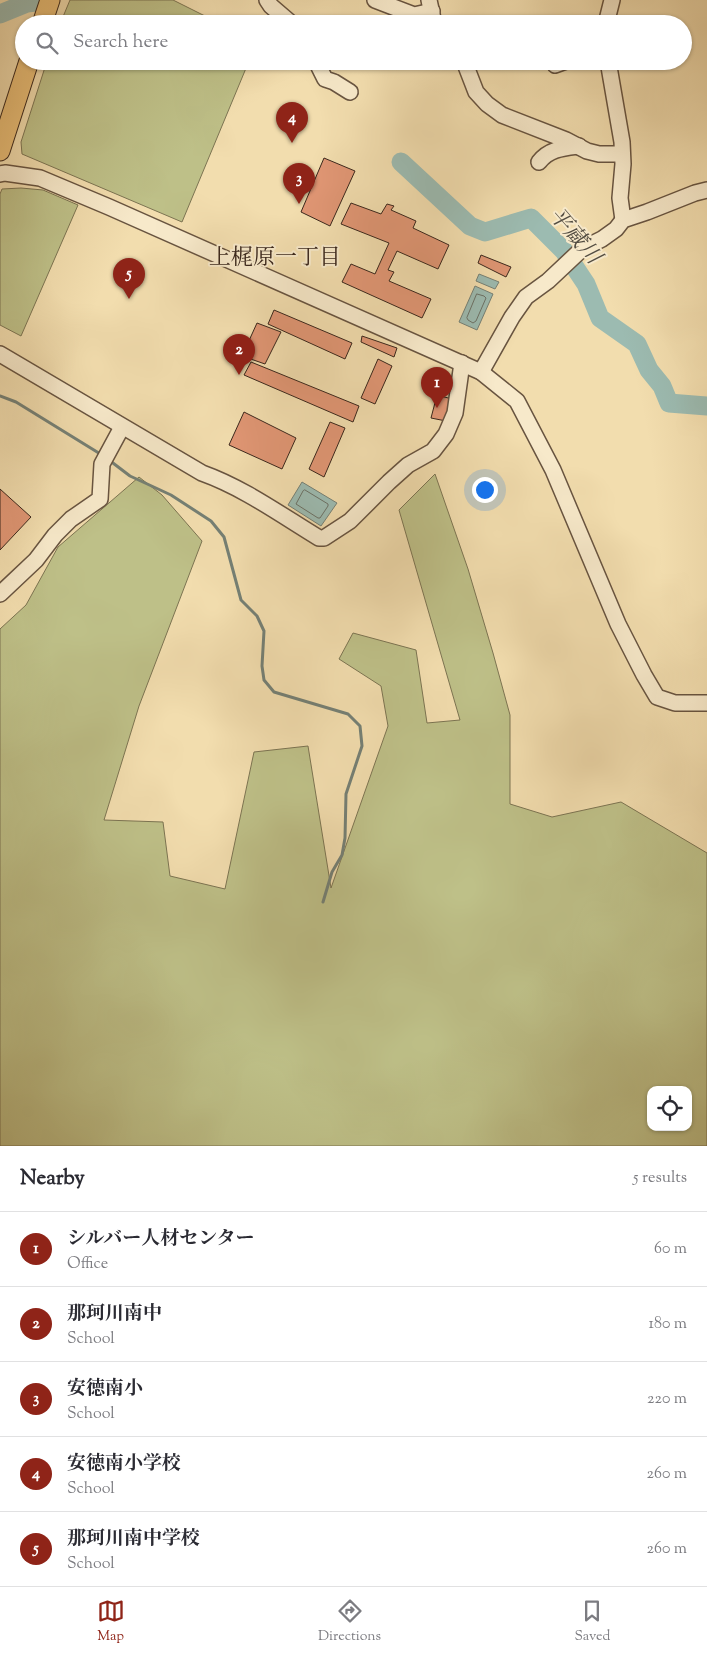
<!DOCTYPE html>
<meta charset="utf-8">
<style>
body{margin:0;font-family:"Sorts Mill Goudy","Noto Serif JP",serif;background:#f2f2f3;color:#2b2b33}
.controls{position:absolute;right:15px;bottom:15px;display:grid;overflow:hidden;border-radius:10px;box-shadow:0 1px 4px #0004}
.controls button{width:45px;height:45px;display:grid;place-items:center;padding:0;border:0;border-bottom:1px solid #e1e1e2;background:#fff;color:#2b2b33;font:25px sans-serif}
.you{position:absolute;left:484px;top:489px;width:18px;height:18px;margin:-12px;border:4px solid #fff;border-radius:50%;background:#1a73e8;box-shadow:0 0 0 8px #1a73e833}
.badge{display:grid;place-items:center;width:32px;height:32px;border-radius:50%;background:#8f2418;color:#fff;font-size:16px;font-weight:700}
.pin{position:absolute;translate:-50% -41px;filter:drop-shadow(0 1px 2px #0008)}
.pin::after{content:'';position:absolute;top:26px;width:18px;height:15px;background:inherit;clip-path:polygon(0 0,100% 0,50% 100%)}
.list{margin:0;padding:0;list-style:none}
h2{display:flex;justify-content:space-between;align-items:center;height:65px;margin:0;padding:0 20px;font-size:21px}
h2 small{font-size:16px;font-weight:400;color:#7c7c81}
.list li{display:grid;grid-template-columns:32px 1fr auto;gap:15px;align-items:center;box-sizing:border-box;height:75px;padding:0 20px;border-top:1px solid #e1e1e2}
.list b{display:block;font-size:19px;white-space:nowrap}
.list p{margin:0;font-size:16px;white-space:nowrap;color:#7c7c81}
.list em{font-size:16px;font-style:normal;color:#7c7c81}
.icon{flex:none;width:28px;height:28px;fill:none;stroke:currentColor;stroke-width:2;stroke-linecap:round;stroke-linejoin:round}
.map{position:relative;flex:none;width:707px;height:1146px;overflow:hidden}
.search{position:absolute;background:#fff;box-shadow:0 1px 4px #0004;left:15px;right:15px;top:15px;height:55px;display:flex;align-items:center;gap:12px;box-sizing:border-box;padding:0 18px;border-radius:28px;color:#7c7c81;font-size:19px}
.sheet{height:440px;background:#fff}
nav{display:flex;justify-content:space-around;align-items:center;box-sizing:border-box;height:70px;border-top:1px solid #e1e1e2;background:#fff;font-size:14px;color:#7c7c81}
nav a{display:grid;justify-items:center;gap:2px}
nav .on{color:#8f2418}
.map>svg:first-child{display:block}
.green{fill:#bec088;stroke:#7c7452;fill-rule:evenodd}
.water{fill:#9cbbb1;stroke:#758075}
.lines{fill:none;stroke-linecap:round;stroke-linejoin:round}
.shore{stroke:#6b7166;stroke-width:1}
.stream{stroke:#758075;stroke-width:3}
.river{stroke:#9cbbb1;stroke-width:19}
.building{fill:#e09674;stroke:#3a271c}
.minor-casing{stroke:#685440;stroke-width:18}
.major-casing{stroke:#3a271c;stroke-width:21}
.minor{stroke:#f7e9ca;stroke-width:15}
.major{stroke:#e9be77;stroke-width:19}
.labels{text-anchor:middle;stroke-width:4;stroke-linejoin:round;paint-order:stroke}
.water-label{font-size:22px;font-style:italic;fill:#524c41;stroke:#f7e9ca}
.neighbourhood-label{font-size:22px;fill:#3a271c;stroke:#f7e9ca}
</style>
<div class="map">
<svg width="707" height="1146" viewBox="0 0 707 1146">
<rect width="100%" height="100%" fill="#f2ddae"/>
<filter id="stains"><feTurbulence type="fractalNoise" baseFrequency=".004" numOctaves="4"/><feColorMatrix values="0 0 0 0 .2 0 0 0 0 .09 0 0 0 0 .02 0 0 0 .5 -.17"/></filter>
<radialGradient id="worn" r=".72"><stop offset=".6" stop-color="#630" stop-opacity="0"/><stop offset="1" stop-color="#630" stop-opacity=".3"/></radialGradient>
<!-- green -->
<g class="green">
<polygon points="70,0 173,0 221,24 60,24"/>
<polygon points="47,61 249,61 182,222 22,154 21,142"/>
<polygon points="21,188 43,190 78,205 21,336 0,325 0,194 2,189"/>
<path d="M435,474L468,569L493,653L510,715V804L552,817L621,802L707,853V1146H0V629L26,605L58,547L139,477L162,495L202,541L139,706L104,820L163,822L170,876L225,889L254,752L308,746L331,888L388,726L381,686L339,659L353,633L416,650L427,723L460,720L399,510ZM651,1090H688V1127H651Z"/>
</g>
<!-- water -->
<g class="water">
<polygon points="479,274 499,282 495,289 476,281"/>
<polygon points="475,286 493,294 477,330 459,322"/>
<polygon points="302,482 337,503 321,526 288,505"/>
</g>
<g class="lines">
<!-- shore -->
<g class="shore">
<polygon points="477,294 484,296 486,298 476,321 473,323 468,320 467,318"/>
<polygon points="305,490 328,504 328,506 320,518 318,518 296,504 303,491"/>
</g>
<!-- stream -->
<g class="stream">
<polyline points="0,396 16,402 102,455"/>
<polyline points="109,460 130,476 171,495 211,521 224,537 241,600 257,616 264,631 262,666 264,680 274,692 348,714 360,726 362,746 346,794 345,838 342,855 332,872 323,902"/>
</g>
<!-- river -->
<g class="river">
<polyline points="0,14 27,3 36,2"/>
<polyline points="401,162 470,226 485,232 531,218 564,251 586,284 600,318 637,344 649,370 662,386 669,403 707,406"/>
</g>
</g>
<!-- building -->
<g class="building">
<polygon points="324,158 355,171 330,226 301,212"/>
<polygon points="351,203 381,214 387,204 394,206 391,210 416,221 413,228 449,245 438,269 397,251 388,270 394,272 389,281 431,299 422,318 342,282 351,264 375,274 389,243 341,224"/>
<polygon points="481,255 511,267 506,277 478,263"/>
<polygon points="274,310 352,343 345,359 268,324"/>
<polygon points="257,323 281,332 265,364 242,356"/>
<polygon points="362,336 397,348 394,357 361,342"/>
<polygon points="378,359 392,366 375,404 361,398"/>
<polygon points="251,362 359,406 353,422 244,375"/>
<polygon points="437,395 452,399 446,421 431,418"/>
<polygon points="244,412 296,438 282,469 229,445"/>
<polygon points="330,422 345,428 324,477 309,469"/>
<polygon points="0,489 31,517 0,550"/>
</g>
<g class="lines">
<defs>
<g id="minor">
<polyline points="267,0 271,6 292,24"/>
<polyline points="375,0 414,15 432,11"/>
<polyline points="429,0 433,19 436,24"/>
<polyline points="606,24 612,0"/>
<polyline points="316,61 325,79 334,82 350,92"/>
<polyline points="464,61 476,92 487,104 502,115 566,140 587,151 599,154 622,154"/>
<polyline points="608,61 622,142 623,164 620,198 623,220"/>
<polyline points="555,65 566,61"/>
<path d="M539,162C549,149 563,148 579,146"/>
<polyline points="0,174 5,173 40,178 109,207 481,372 517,401 553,470 618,624 644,675 657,697 675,703 707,703"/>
<path d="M0,354L202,473C244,488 281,515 319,538H324L350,521L389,482L408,465L433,451L446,434L455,413L462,363"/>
<polyline points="481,372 512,317 526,297 548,281 582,249 602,239 616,229 623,220 647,212 695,193 707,190"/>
<polyline points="0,594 36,560 55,535 71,519 100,499 102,464 122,427"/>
</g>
<g id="major">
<polyline points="42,24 50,0"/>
<polyline points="0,151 29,61"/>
</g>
</defs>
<!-- minor casing -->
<use href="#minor" class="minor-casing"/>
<!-- major casing -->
<use href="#major" class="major-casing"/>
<!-- minor -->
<use href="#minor" class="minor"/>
<!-- major -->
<use href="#major" class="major"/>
</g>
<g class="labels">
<!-- water labels -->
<g class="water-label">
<text transform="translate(576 235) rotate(49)" y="8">平蔵川</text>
</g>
<!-- neighbourhood labels -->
<g class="neighbourhood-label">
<text x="275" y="264">上梶原一丁目</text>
</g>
</g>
<rect width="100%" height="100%" filter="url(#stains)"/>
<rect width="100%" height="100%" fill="url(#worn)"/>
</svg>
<div class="controls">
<button><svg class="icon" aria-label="locate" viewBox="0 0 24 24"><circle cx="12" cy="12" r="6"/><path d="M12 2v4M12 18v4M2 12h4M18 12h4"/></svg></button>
</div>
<div class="you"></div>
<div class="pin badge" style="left:437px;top:408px">1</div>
<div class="pin badge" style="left:239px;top:375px">2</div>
<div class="pin badge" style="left:299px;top:204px">3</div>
<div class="pin badge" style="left:292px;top:143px">4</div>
<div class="pin badge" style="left:129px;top:299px">5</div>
<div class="search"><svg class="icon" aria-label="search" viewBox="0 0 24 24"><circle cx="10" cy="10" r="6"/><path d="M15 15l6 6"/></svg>Search here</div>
</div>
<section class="sheet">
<h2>Nearby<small>5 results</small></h2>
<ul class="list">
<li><span class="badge">1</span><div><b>シルバー人材センター</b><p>Office</p></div><em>60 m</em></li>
<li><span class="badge">2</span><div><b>那珂川南中</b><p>School</p></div><em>180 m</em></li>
<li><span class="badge">3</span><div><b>安徳南小</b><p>School</p></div><em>220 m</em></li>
<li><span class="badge">4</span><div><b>安徳南小学校</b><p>School</p></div><em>260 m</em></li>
<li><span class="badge">5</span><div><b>那珂川南中学校</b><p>School</p></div><em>260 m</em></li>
</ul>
</section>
<nav>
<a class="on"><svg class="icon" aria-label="map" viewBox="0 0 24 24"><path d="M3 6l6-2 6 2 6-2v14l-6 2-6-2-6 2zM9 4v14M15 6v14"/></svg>Map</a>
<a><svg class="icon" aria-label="directions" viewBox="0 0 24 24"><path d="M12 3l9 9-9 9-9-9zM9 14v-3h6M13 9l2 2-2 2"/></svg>Directions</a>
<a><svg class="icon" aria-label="saved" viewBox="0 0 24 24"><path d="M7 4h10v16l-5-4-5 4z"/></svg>Saved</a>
</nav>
